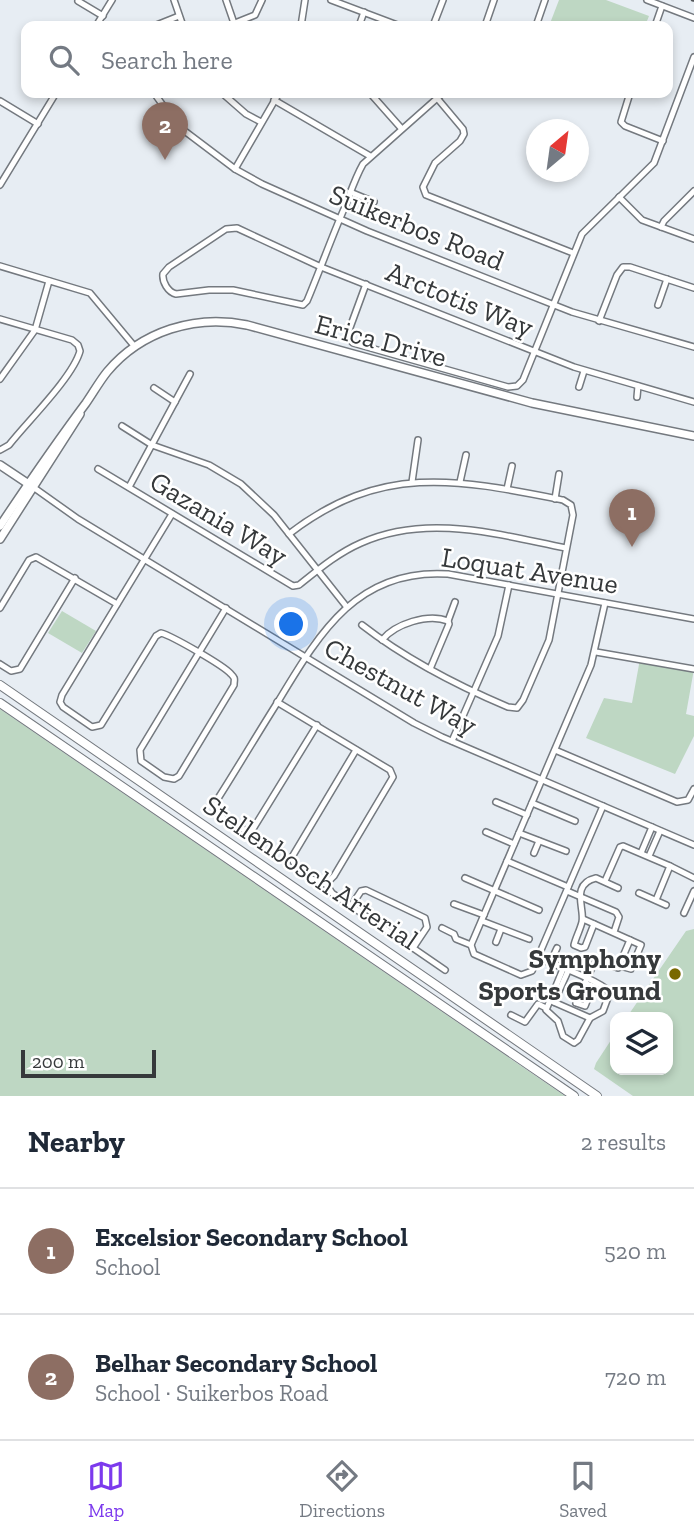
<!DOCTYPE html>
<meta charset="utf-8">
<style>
body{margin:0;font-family:"Zilla Slab",serif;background:#f2f2f3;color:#1f2937}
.controls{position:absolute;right:21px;bottom:21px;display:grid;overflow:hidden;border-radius:14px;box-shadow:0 4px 10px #0003}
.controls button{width:63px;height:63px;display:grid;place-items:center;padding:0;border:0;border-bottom:2px solid #e0e1e3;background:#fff;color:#1f2937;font:35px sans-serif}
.compass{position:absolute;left:526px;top:119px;width:63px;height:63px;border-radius:50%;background:#fff;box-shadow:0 4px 10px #0003;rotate:29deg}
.scale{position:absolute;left:21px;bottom:18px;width:135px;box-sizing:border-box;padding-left:7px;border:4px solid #36393b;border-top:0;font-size:19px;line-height:24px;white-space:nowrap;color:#36393b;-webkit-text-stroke:5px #fff;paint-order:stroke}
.you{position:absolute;left:292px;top:625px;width:24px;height:24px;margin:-18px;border:5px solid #fff;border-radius:50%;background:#1a73e8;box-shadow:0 0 0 10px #1a73e833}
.badge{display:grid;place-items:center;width:46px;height:46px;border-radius:50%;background:#7c3aed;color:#fff;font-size:23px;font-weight:700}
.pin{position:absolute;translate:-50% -58px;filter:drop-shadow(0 2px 4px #0008)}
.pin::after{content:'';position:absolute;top:37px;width:24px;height:21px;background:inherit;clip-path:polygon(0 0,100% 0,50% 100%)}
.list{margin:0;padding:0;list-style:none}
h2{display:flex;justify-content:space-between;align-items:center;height:91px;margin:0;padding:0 28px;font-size:30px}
h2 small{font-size:23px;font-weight:400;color:#747a83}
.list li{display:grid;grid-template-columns:46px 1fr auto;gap:21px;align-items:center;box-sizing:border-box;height:126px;padding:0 28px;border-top:2px solid #e0e1e3}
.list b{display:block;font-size:26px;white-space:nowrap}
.list p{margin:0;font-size:23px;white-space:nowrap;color:#747a83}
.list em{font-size:23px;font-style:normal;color:#747a83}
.icon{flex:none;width:38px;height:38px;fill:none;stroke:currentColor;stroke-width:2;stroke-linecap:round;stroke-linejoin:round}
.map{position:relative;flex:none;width:694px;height:1096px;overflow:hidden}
.search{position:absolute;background:#fff;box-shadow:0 4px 10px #0003;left:21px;right:21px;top:21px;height:77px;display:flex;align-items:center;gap:18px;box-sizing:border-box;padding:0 24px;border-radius:14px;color:#747a83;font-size:26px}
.sheet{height:343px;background:#fff}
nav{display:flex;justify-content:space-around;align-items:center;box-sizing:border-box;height:98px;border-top:2px solid #e0e1e3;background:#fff;font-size:19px;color:#747a83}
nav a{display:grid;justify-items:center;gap:4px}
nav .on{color:#7c3aed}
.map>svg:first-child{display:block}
.green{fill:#bed7c3}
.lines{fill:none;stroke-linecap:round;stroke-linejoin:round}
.minor-casing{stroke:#74797f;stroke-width:8}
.secondary-casing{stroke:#74797f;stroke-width:10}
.primary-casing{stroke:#74797f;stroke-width:10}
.minor{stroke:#fff;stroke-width:5}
.secondary{stroke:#fff;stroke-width:7}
.primary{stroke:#fff;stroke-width:8}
.rail{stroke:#55585b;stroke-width:2;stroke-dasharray:10 5;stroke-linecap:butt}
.poi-dot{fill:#796800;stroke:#fff;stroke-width:2.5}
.labels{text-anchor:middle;stroke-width:5;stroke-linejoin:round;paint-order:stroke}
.street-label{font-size:28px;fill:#36393b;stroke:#fff}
.poi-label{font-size:28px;font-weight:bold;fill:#36393b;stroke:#fff;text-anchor:end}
</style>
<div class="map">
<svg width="694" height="1096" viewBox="0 0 694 1096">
<rect width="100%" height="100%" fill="#e7edf3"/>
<!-- green -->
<g class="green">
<polygon points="559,0 606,0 649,16 645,26 549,26"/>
<polygon points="62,611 96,631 82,653 48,633"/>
<polygon points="640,659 694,669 686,714 694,716 694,736 675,774 586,738 604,698 632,703"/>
<polygon points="0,709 565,1096 0,1096"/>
<polygon points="694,929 694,1096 633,1096 594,1069 596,1063 615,1034 615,1070 668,1070 668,1017 627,1017 686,931"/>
</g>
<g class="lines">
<defs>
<g id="minor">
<polyline points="174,0 183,26"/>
<polyline points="226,0 235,26"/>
<polyline points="331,0 400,26"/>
<polyline points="647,0 694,18"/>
<polyline points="78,1 103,16"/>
<polyline points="235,23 255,15 262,0"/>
<polyline points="96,26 112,0"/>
<polyline points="154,26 179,16"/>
<polyline points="301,26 305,0"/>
<polyline points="359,26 364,12"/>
<polyline points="433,26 443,0"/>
<polyline points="485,26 494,0"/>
<polyline points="536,26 545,0"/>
<polyline points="655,26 662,6"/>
<polyline points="154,93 178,126 235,169 262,184 367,231 572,312 694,347"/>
<polyline points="222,93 246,114 261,122"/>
<polyline points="370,93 401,128"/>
<path d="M443,93L363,164C355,178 350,194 344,209C331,239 320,270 307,301L303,305L233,290H209L176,294C168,292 162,282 163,274L169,267L226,229L237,228L321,267L574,367L694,402"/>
<polyline points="630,93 621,122 625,126 663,141"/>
<polyline points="437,98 463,129 464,134 460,141 435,163 423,187 426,195 573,253"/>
<polyline points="274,100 370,156"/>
<polyline points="0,101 38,124"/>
<polyline points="235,169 279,93"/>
<polyline points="0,185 56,93"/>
<polyline points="350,192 374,202"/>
<polyline points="619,197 642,220 694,239"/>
<polyline points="661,227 664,221 694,191"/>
<polyline points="0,266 90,293 135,347"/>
<polyline points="366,284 348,333 348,338 353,343 508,387 517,386 523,380 582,234 654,163 694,57"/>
<polyline points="658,305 667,279"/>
<path d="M0,319L72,340L78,345L80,351C73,377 27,422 9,445L0,450"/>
<polyline points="599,321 617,275 623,267 630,267 694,288"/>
<polyline points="0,379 35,330 49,281"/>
<polyline points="579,387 584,371"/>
<polyline points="154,388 175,402"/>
<polyline points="637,397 638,386"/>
<polyline points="122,426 152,445 209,465 241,484 274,515 346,606"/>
<path d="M98,469L293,586L299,585C319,569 338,553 361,543C428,513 499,535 566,548"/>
<polyline points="412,482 418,440"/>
<polyline points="460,482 466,455"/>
<polyline points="33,487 78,519 414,723 442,737 694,845"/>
<polyline points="129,487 190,374"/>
<polyline points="507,489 512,466"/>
<polyline points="555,499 559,474"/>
<path d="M172,514L62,695L60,702L63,707L92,727L101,725L156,636L161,633C172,636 223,665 231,674C236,679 234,679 234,685L179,776L174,779L164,777L141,761L140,750L226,608"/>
<path d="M289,534C381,463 457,479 563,500L571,505L573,515L549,640L523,700L517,708L508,707C456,685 407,660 362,625"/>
<polyline points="0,608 29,560 36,557 117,604"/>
<path d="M382,640C395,624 428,613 448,621"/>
<polyline points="596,652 694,669"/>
<polyline points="0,664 11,671 20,669 75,578"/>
<polyline points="430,669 449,624 448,621 455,602"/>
<polyline points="277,702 390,770 393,777 334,876 326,884"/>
<path d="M317,725L253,829C239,834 213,816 217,800C238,767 258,733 279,700C320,632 358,568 448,574L694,619"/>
<polyline points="452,741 498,636 509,585"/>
<polyline points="555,750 677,802 688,800 694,789"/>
<polyline points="496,802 527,815"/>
<polyline points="532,803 575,821"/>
<polyline points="603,806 532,971 521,975 474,954 471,945 591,665 605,603"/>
<polyline points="486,832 514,844"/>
<polyline points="519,833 566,851"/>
<polyline points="534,853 539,841"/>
<polyline points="641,853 652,827"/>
<polyline points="649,856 660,831"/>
<polyline points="507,861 568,887"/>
<polyline points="465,878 539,910"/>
<polyline points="605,881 620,847 623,846 670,866 694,878"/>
<polyline points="326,884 332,893 351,906 361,891 366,890 425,918 427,927 413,948 445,970"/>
<path d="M326,884C313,882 294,870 292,857L356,750"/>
<polyline points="567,891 616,912 619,917 614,932"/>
<polyline points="639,893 666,905"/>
<polyline points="656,900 670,866"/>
<polyline points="454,904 484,915"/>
<polyline points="351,906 413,948"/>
<polyline points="684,913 694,891"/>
<polyline points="583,919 641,945 631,969 620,966"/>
<polyline points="482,921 529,939"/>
<path d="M594,924L585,947L581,948L574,945C576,937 580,930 582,922C585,909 570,884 596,878L618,888"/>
<polyline points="442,928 454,934 456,939 471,945"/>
<polyline points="496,942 501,929"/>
<path d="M538,958C555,965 599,980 610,992L603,1011L590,1018L578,1040L574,1043L563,1036L558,1021L546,1010L563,969"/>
<polyline points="550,963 557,948"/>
<polyline points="587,984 593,986 585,1006 576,1003 594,963 602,962 618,968 630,940"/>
<polyline points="549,1000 590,1018"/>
<polyline points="554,1002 568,971"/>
<polyline points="511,1015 525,1022 538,1004 546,1008"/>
</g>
<g id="secondary">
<polyline points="0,465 30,485"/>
<path d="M0,526C28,484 56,443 86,403C93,393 99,382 107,372C141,331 196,314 247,325L532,403L694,436"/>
<polyline points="0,539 80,414"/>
</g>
<g id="primary">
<polyline points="0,685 597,1096"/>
<polyline points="0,703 574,1096"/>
</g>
</defs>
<!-- minor casing -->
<use href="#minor" class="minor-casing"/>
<!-- secondary casing -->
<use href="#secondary" class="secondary-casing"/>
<!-- primary casing -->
<use href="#primary" class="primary-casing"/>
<!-- minor -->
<use href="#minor" class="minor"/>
<!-- secondary -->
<use href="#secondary" class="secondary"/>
<!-- primary -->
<use href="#primary" class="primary"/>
<!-- rail -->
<polyline class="rail" points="691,0 694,1"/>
</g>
<!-- markers -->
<circle class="poi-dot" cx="675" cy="974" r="7"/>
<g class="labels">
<!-- street labels -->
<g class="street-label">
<text transform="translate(417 227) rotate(22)" y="10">Suikerbos Road</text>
<text transform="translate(460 299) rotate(22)" y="10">Arctotis Way</text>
<text transform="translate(381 340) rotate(15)" y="10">Erica Drive</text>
<text transform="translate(219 518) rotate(31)" y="10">Gazania Way</text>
<text transform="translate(530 570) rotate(9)" y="10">Loquat Avenue</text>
<text transform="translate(401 686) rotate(29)" y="10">Chestnut Way</text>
<text transform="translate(311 872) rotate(34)" y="10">Stellenbosch Arterial</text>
</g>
<!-- poi labels -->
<g class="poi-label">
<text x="661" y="968">Symphony<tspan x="661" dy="32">Sports Ground</tspan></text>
</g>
</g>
</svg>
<div class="controls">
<button><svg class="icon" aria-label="layers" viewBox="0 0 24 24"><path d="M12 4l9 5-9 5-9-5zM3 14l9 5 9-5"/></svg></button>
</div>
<svg class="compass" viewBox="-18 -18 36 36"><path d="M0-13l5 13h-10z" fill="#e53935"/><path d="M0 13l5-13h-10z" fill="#747a83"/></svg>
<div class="scale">200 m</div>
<div class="you"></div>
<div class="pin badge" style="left:632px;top:547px;background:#8d6e63">1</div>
<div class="pin badge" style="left:165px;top:160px;background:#8d6e63">2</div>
<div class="search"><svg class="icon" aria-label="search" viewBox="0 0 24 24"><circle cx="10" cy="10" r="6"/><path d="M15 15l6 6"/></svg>Search here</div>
</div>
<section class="sheet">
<h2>Nearby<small>2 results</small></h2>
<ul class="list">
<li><span class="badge" style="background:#8d6e63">1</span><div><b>Excelsior Secondary School</b><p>School</p></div><em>520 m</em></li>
<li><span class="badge" style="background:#8d6e63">2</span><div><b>Belhar Secondary School</b><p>School · Suikerbos Road</p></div><em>720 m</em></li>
</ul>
</section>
<nav>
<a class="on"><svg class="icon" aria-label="map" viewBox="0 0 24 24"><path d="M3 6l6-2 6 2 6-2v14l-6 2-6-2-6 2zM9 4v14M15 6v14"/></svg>Map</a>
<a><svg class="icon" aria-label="directions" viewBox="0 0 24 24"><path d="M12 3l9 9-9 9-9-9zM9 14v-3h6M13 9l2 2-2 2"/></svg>Directions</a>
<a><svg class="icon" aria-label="saved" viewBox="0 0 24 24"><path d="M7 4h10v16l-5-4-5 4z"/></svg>Saved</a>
</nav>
